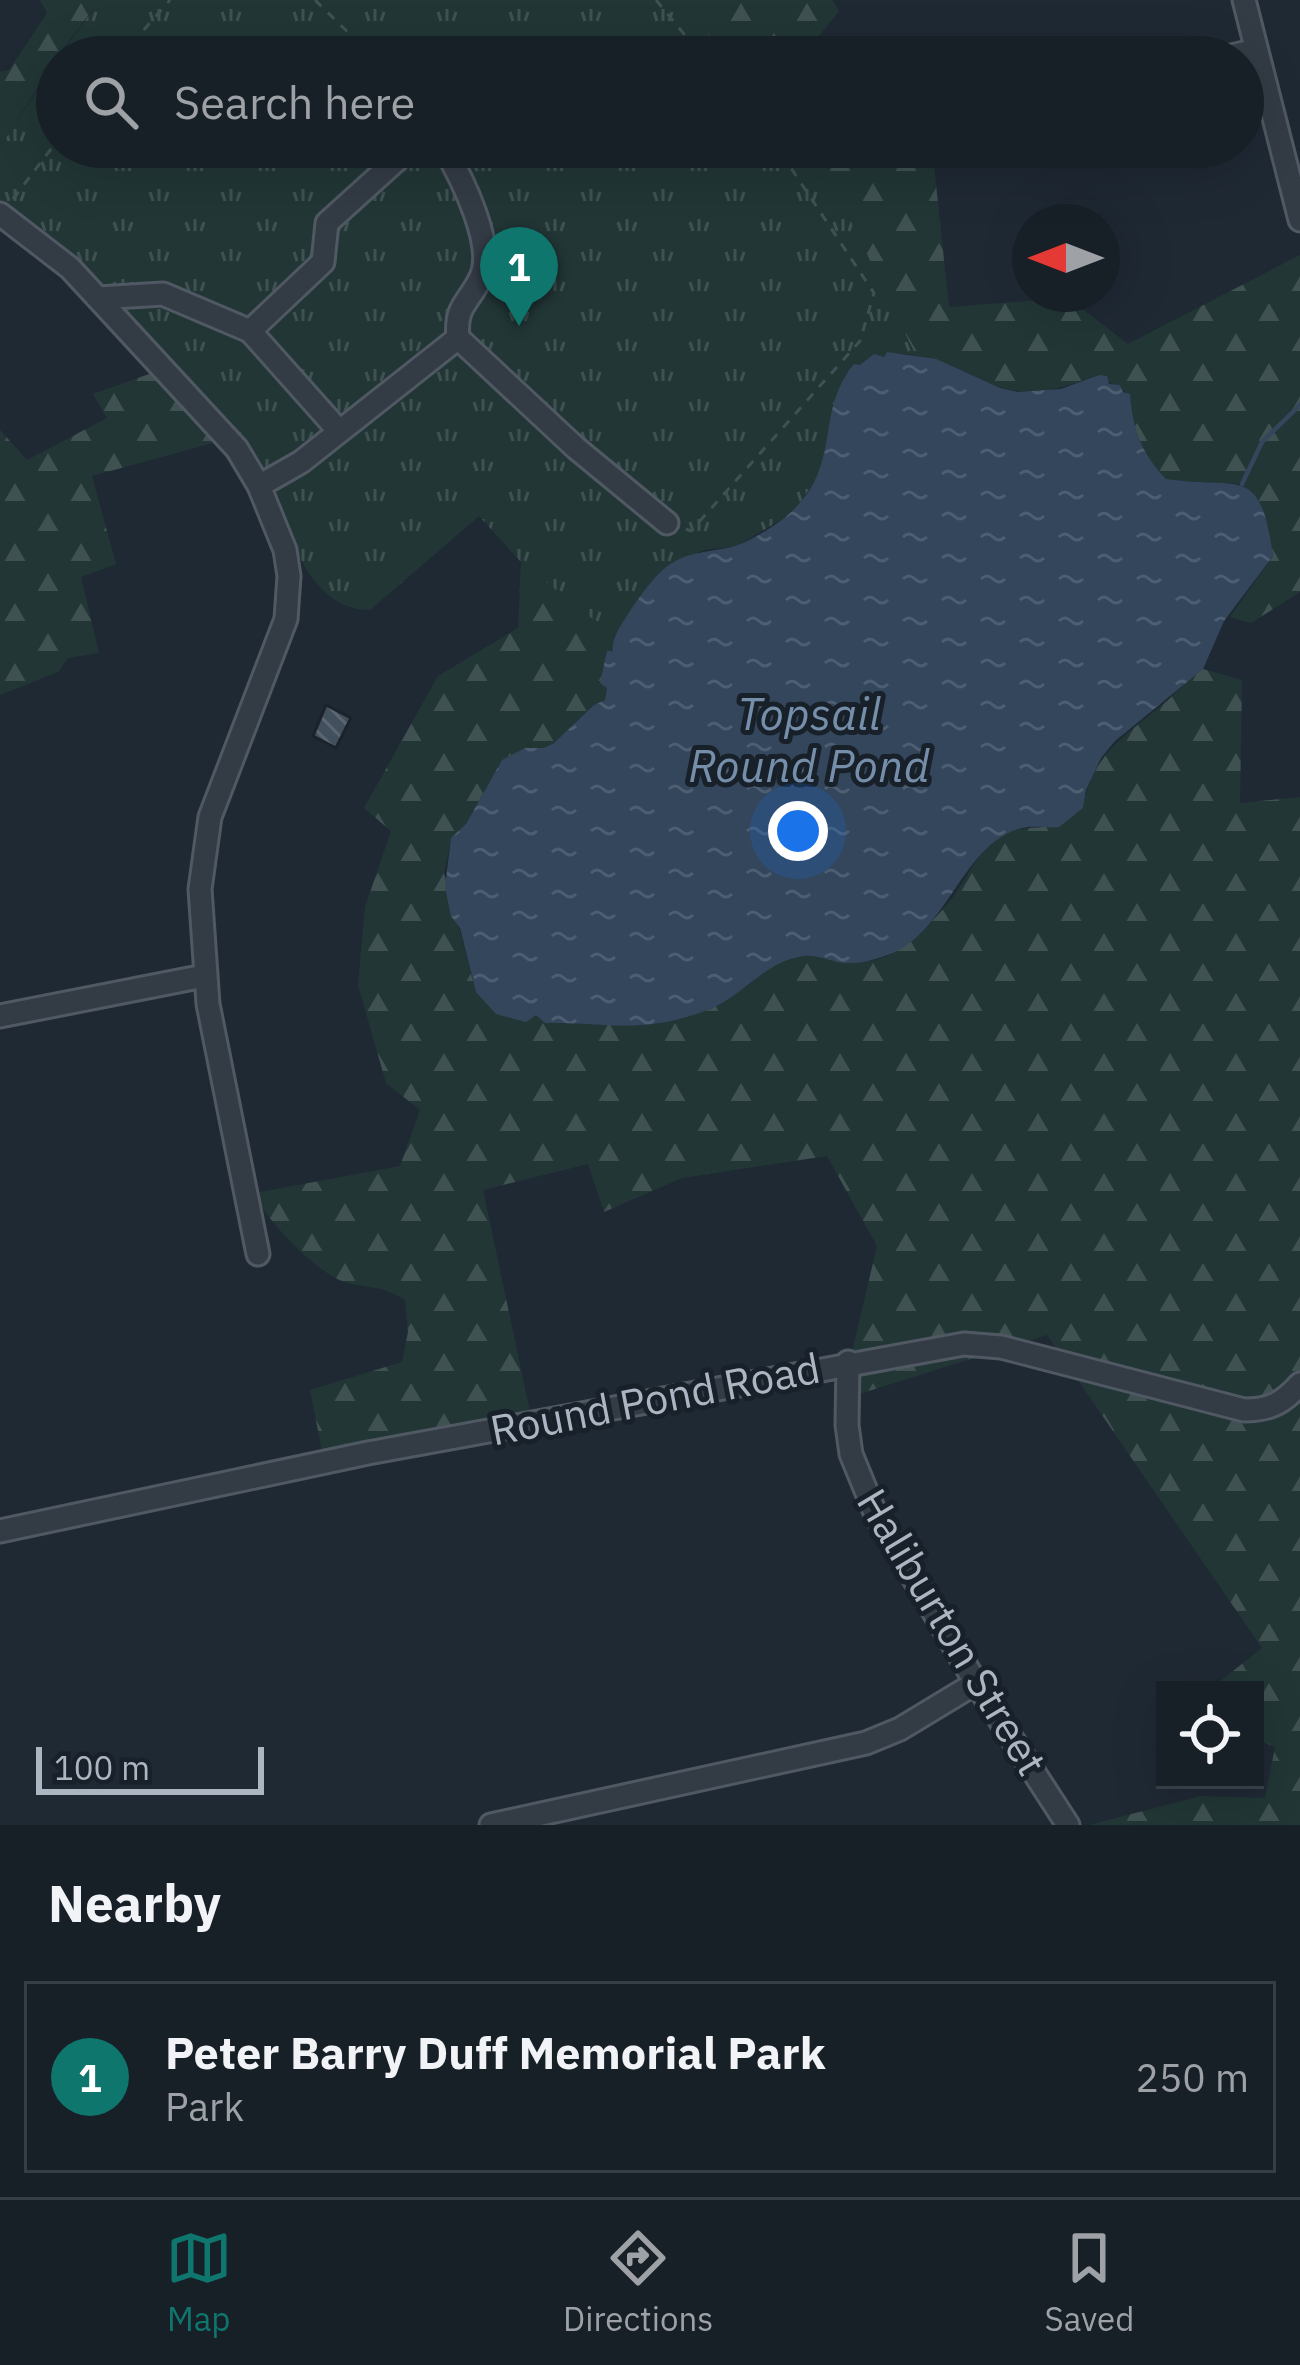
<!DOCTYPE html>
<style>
body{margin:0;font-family:"IBM Plex Sans",sans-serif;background:#20272f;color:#f1f3f6}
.controls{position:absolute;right:36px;bottom:36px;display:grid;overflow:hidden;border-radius:0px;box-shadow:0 12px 48px #0002}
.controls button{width:108px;height:108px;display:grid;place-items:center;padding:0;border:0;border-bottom:3px solid #363d44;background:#171f27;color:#f1f3f6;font:60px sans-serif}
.compass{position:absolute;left:1012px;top:204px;width:108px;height:108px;border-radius:50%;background:#171f27;box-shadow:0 12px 48px #0002;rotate:270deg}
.scale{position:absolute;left:36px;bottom:30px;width:228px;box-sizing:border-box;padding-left:12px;border:6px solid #acb6c2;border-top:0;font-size:33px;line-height:42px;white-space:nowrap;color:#acb6c2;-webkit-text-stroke:9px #182029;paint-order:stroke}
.you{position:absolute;left:798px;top:831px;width:42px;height:42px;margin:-30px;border:9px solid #fff;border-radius:50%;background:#1a73e8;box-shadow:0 0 0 18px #1a73e833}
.badge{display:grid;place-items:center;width:78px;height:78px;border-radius:50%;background:#0f766e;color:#fff;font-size:39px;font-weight:700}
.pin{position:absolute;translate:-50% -99px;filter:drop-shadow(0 3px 6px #0008)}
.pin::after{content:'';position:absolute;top:63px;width:42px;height:36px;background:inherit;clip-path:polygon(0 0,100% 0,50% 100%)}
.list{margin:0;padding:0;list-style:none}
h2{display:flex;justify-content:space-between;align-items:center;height:156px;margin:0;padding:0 48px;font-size:51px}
h2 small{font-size:39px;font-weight:400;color:#9ea2a7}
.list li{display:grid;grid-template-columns:78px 1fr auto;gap:36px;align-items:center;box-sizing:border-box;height:192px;margin:0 24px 24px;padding:0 24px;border:3px solid #363d44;border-radius:0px}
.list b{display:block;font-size:45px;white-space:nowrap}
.list p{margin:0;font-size:39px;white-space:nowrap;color:#9ea2a7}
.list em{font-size:39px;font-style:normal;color:#9ea2a7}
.icon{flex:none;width:66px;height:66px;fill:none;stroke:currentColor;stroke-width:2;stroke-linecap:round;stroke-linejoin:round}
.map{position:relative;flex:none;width:1300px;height:1825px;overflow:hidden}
.search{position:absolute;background:#171f27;box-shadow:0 12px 48px #0002;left:36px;right:36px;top:36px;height:132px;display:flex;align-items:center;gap:30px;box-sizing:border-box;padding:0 42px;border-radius:66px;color:#9ea2a7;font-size:45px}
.sheet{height:372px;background:#171f27}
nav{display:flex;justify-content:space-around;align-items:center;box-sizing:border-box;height:168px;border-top:3px solid #363d44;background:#171f27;font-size:33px;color:#9ea2a7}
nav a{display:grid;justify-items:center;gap:6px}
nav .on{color:#0f766e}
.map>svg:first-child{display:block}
.forest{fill:url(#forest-firs)}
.park{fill:url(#park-tufts)}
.water{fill:url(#water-ripples)}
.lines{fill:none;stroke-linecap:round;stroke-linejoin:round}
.stream{stroke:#33465c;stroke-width:4.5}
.building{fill:url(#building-back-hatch);stroke:#1a222b;stroke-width:3}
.minor-casing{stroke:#505963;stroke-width:27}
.path{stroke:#3f5153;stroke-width:3;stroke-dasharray:9 9;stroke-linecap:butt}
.minor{stroke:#333b45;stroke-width:21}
.labels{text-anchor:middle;stroke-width:10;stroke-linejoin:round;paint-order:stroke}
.street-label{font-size:42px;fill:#acb6c2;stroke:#182029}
.water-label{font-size:45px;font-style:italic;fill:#758eaa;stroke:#182029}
</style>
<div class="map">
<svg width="1300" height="1825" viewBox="0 0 1300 1825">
<defs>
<pattern id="forest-firs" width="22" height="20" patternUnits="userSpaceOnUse" patternTransform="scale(3)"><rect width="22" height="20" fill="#223636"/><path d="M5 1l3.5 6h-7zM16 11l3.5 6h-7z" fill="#3f5151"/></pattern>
<pattern id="park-tufts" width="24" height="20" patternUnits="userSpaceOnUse" patternTransform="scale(3)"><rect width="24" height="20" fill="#223636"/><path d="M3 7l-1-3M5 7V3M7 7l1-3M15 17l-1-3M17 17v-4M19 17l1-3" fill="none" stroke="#3f5151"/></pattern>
<pattern id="water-ripples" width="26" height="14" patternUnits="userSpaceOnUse" patternTransform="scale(3)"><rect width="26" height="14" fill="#33465c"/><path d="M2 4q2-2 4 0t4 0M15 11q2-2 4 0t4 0" fill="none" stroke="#4e5e72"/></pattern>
<pattern id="building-back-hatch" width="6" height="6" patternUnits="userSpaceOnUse" patternTransform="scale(3)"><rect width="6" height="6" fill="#424f5c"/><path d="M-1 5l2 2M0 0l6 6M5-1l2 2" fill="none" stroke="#5b6672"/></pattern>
</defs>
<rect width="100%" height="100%" fill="#1f2934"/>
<!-- forest -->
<g class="forest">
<polygon points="40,0 100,0 57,57 0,147 0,72 9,70 47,13"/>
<polygon points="681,0 832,0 839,11 802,57 726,57"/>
<path d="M797,147H922L934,165L949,307L1068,298L1128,344L1300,255V592L1251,623L1230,617L1273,556L1268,526L1242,484L1166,480C1141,453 1133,431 1130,395L1098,375C1066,387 1031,399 996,386C967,376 947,361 916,356L843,205Z"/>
<polygon points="152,373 220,441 92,476 116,564 81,577 99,653 68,658 58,672 0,695 0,430 27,460 107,418 93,394"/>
<path d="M521,562L614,636L613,652L600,682L607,688L605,700L594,705L554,743L544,748H525L502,760L466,824L451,839L444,873L476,992L536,1014L545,1023C609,1022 644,1034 708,1010C743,996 765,961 803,956C839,952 864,975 901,948C920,934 940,914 954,896C968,876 978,852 998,837C1017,824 1040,831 1060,823C1068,820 1076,813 1083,808C1093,753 1122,739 1161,706C1176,694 1187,680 1203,669L1242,680L1240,803L1300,797V1825H1089L1201,1796L1265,1798L1275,1747L1255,1739V1690H1209L1262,1648L1047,1335L856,1395V1356L852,1352L877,1246L827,1156L682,1178L604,1212L588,1164L483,1190L530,1412L322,1451L310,1390L402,1362L408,1332L405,1300C378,1283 369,1290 342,1281C317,1272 262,1217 255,1193L400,1166L420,1110L386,1083L358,985L365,907L391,831L364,808L438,676L518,628Z"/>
</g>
<!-- park -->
<g class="park">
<polygon points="100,0 681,0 726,57 59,57"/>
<path d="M57,60V147H797L843,205L916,356C892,348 865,361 845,375L828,431L823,468L800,503L787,516L737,546L704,550L668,565L639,598L614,636L521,562L479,516L370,610C314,610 292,544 276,501L81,265L42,230L0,203V147Z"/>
</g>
<!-- water -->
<path class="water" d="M887,352L936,359L1000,388L1018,392L1061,389L1099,375L1107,376L1109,384L1120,385L1123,392L1130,394C1133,430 1141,453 1166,479C1242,490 1260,463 1273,556L1224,621L1203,669L1115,741L1101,758L1086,790L1083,808L1059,827C1047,828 1033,825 1022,828C964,842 949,928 893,953C880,958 862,964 848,963C833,963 819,954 803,956C764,962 742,997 708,1010C641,1035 611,1022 545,1023L536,1015L526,1022L496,1014L476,992L460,928L451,916L445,887L451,838L466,824L502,760L525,748H544L554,743L594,705L605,700L607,688L600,683L607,651H613C611,637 622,624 630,611C640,596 652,579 665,568C687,550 711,553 735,546C749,542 771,528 783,519C846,469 812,415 854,364L860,365L874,354L884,357Z"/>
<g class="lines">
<!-- stream -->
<polyline class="stream" points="1242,484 1262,442 1300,405"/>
</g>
<!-- building -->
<polygon class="building" points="326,705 351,718 336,748 313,736"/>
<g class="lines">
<defs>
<g id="minor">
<polyline points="1244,0 1300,220"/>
<polyline points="1227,57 1256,50"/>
<polyline points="0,214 70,268 237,449 259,486 285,550 289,576 286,619 210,817 200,889 208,1004 258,1254"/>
<polyline points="98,298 163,294 250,331 339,431"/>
<polyline points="250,331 323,262 327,223 411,147"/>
<polyline points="458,338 576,448 667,523"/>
<path d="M259,486L301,462L458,338C455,306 467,305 480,279C497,247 461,177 444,147"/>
<polyline points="0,1016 204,976"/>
<polyline points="848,1362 847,1425 851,1454 876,1515 976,1683 1068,1825"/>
<path d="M0,1531L368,1453L964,1344L1001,1347L1244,1410C1270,1410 1283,1403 1300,1384"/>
<polyline points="491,1825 866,1743 900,1729 976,1683"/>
</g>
</defs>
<!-- minor casing -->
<use href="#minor" class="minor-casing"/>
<!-- path -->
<g class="path">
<polyline points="315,0 373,57"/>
<polyline points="656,0 703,57"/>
<polyline points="120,57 170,0"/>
<polyline points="13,199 57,141"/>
<polyline points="686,529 691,531 860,341 874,293 777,147"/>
</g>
<!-- minor -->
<use href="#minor" class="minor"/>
</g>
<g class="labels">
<!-- street labels -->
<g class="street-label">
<text transform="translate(655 1399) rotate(-11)" y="15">Round Pond Road</text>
<text transform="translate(952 1632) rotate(59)" y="15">Haliburton Street</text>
</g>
<!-- water labels -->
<g class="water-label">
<text x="809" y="730">Topsail<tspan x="809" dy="52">Round Pond</tspan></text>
</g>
</g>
</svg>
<div class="controls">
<button><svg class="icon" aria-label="locate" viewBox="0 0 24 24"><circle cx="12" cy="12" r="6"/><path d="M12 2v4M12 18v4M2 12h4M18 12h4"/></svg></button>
</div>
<svg class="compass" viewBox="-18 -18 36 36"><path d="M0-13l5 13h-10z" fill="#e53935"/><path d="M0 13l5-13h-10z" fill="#9ea2a7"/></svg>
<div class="scale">100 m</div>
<div class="you"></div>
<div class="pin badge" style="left:519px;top:326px">1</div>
<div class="search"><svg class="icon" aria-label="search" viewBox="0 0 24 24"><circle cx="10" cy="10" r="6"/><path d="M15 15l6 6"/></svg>Search here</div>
</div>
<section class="sheet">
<h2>Nearby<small></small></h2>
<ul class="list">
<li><span class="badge">1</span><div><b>Peter Barry Duff Memorial Park</b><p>Park</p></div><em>250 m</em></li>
</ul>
</section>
<nav>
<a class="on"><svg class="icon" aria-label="map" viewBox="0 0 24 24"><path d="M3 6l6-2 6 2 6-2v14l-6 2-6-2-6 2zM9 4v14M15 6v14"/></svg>Map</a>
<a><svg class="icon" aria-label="directions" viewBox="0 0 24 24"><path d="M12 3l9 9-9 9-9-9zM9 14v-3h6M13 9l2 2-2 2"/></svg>Directions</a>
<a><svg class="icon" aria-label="saved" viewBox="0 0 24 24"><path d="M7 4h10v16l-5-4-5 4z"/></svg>Saved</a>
</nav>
